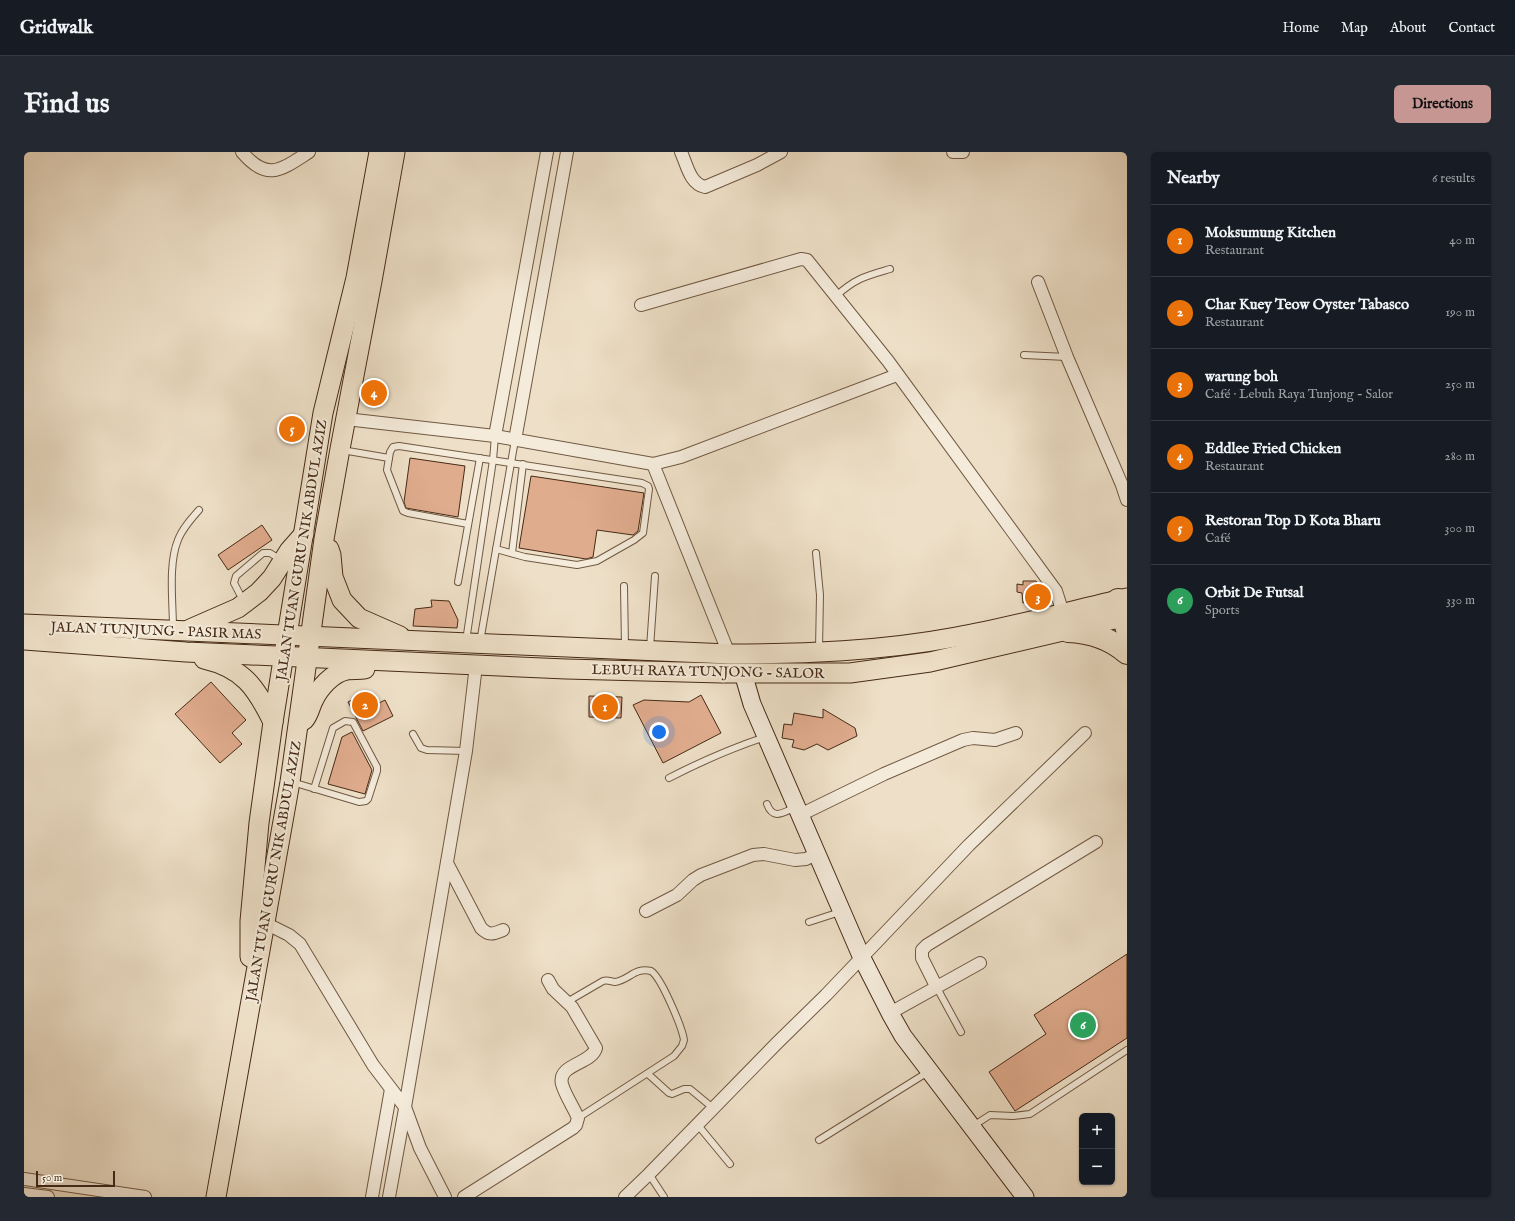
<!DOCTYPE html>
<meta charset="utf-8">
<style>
body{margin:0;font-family:"IM FELL English",serif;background:#242831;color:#f1f3f6}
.controls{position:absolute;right:12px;bottom:12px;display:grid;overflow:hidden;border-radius:6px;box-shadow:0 1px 3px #0004}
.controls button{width:36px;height:36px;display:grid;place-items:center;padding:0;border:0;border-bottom:1px solid #363941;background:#171b24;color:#f1f3f6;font:20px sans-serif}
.scale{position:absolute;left:12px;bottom:10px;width:79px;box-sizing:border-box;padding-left:4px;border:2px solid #462a15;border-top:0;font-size:11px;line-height:14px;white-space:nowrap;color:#462a15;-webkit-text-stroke:3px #f4ebdb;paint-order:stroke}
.you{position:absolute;left:635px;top:580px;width:14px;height:14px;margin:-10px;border:3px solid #fff;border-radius:50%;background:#1a73e8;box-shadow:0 0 0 6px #1a73e833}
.badge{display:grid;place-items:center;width:26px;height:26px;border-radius:50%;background:#c59692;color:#fff;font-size:13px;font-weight:700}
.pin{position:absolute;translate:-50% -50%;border:2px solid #fff;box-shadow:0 1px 4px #0006}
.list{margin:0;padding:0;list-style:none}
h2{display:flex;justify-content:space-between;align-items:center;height:52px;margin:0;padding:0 16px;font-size:17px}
h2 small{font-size:13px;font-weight:400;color:#9ea1a6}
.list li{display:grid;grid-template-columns:26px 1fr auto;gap:12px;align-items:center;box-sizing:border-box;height:72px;padding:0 16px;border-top:1px solid #363941}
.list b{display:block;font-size:15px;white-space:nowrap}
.list p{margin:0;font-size:13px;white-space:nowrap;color:#9ea1a6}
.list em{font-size:13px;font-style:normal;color:#9ea1a6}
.map{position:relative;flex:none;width:1103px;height:1045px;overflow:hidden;border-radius:6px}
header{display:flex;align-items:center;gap:24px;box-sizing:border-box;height:56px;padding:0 20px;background:#171b24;border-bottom:1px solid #363941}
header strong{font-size:19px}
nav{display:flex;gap:22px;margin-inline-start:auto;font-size:14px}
.intro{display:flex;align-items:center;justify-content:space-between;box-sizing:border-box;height:96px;padding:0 24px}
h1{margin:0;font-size:28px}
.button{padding:10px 18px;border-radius:6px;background:#c59692;color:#111;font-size:14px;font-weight:700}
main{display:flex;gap:24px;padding:0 24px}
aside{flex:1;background:#171b24;border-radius:6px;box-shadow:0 1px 3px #0004}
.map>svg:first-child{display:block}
.building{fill:#e0ac8e;stroke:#462a15}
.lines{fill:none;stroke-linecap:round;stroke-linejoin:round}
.lane-casing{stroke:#705842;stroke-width:8}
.street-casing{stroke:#705842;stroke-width:14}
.secondary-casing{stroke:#462a15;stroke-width:19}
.primary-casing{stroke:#462a15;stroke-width:21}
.highway-casing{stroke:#462a15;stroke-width:24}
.lane{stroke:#f4ebdb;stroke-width:6}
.street{stroke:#f4ebdb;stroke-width:12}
.secondary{stroke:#f4ebdb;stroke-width:17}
.primary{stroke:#eee0c8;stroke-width:19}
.highway{stroke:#eee0c8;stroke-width:22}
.labels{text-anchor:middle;stroke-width:4;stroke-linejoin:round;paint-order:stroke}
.street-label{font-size:14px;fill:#462a15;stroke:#f4ebdb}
</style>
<header>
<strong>Gridwalk</strong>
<nav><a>Home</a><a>Map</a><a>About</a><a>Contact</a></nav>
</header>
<div class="intro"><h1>Find us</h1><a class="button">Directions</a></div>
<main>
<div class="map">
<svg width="1103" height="1045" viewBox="0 0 1103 1045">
<rect width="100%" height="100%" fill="#eee0c8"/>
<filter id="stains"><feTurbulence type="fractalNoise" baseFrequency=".005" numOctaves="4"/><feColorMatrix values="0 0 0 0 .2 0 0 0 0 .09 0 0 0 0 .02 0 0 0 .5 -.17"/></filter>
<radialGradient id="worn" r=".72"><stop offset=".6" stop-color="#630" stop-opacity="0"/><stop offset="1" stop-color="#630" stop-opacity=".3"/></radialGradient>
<!-- building -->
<g class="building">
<polygon points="386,306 441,314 434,365 382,356 380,350"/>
<polygon points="507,324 620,341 614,379 609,383 573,378 569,405 562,407 495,396"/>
<polygon points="238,373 248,388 204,418 194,403"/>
<polygon points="999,429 1012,429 1021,446 999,451 998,441 993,440 993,432 999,433"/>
<polygon points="407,448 425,449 434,468 433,476 389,474 391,457 408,455"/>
<polygon points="187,530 222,568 208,581 218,592 196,611 151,562"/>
<polygon points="340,542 347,555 361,548 369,564 339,579 324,550"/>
<polygon points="677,543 697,581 639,611 609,553 620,548 665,550"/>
<polygon points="565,544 598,545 597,566 565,565"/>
<polygon points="799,557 831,576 833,584 804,598 793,592 780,598 768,595 770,588 758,586 760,572 768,573 770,561 799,566"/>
<polygon points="328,580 348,618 341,642 304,632 318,585"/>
<polygon points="1103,802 1103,886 991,959 965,920 1022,882 1010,863"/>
</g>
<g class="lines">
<defs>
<g id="lane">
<path d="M812,144C832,126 842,124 866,117"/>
<polyline points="1000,203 1043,205"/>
<polyline points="318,298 365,306"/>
<polyline points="444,372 384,361 379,359 363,318 366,300 369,295 375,294 618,331 624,334 625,337 619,381 610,388 573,409 553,413 501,405 472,397"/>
<polyline points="488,401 499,312"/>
<polyline points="792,401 796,443 795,497"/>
<polyline points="434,430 456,306"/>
<polyline points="600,434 601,495"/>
<polyline points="220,450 210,431 212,424 239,401 246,401 257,408"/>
<path d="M149,477C149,450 144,412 154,388C158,377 167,367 175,358"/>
<polyline points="442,489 469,308 471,284"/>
<polyline points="456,490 491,288"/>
<polyline points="626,496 631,424"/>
<polyline points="389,582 397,596 403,598 442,599"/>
<path d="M645,626C676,610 708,596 741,585"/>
<polyline points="268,630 335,650 342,649 344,647 353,619 353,615 329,570 321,569 309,576 290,637"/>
<path d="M743,652C749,669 760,660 772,655"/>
<polyline points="785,770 816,760"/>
<polyline points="913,836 937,880"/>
<path d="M543,850L579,829C584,827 587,830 591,830C605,828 611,815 627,819C637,825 658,875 660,888L658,894L650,904L554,966"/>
<polyline points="624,922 645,941 648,942 660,937 666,937 689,956"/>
<polyline points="673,972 706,1012"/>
<polyline points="949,974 966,963 989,964 1006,962 1103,898"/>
<polyline points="795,988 904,920"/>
<polyline points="625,1022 640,1045"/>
</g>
<g id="street">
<path d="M218,0C243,30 257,18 285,0"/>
<path d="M657,0C663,13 666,32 681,35L733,13L757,0"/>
<polyline points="929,0 939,0"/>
<polyline points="1014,130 1043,205 1098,333 1103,348"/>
<polyline points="617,153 777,107 783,108 864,209 1032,439 1039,461"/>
<polyline points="322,267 471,284 629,312 657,305 873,223"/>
<polyline points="471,284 523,0"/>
<polyline points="491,288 543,0"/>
<polyline points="629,312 705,502"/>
<polyline points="776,663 860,622 939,588 949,586 971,588 992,581"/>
<path d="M423,711L457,776C465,784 469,782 479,778"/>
<polyline points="622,759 653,743 669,728 677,723 729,703 740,702 771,708 782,707 792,702"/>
<polyline points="241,771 265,783 276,792 349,913 381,955 442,599 452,513"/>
<polyline points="913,836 898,806 898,798 903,793 1072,690"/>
<polyline points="866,861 956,811"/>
<polyline points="381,955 396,996 421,1045"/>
<polyline points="0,1027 121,1045"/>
<polyline points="0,1042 24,1045"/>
<polyline points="348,1045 367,937"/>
<polyline points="365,1045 381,957"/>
<path d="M440,1045L549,976L552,973L554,966C550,956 541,943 538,932C533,912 568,912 572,896L548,855L529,837L524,828"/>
<polyline points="601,1045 625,1022 753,891 802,843 945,693 1061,581"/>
</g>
<polyline id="secondary" points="719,521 728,552 838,806 866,861 879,884 1001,1045"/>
<g id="primary">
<polyline points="305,397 307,403 309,425 318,448 335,466 376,484"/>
<path d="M0,472L705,502C781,502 857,499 932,485C989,475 1046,459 1103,446"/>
<polyline points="166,477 214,456 235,440 248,426 265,399 280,382"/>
<polyline points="0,488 162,500 542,517 698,521 826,521 906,510 1103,464"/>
<path d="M180,507C219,516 232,535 249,570"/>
<path d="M280,568C285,563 286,555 289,549C295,536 308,521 323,518C329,517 335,518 341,517"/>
<polyline points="226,805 226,769 235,671 249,570 299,261 332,126 355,0"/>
<polyline points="192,1045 266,630 300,387 316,297 348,129 371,0"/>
</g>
<g id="highway">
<polyline points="1094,448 1103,477"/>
<path d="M1044,479C1067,480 1086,486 1103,501"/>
</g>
</defs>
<!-- lane casing -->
<use href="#lane" class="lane-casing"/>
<!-- street casing -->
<use href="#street" class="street-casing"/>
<!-- secondary casing -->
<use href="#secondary" class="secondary-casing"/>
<!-- primary casing -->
<use href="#primary" class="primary-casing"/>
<!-- highway casing -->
<use href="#highway" class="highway-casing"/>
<!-- lane -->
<use href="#lane" class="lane"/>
<!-- street -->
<use href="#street" class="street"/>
<!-- secondary -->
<use href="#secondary" class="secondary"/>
<!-- primary -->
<use href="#primary" class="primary"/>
<!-- highway -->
<use href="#highway" class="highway"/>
</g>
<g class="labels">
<!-- street labels -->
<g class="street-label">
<text transform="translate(277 398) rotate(-81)" y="5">JALAN TUAN GURU NIK ABDUL AZIZ</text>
<text transform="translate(132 478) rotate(2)" y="5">JALAN TUNJUNG - PASIR MAS</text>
<text transform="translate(684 519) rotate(1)" y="5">LEBUH RAYA TUNJONG - SALOR</text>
<text transform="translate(249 719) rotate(-80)" y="5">JALAN TUAN GURU NIK ABDUL AZIZ</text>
</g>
</g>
<rect width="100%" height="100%" filter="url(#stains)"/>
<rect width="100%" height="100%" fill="url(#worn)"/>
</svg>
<div class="controls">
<button>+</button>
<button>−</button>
</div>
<div class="scale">50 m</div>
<div class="you"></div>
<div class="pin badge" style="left:581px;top:555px;background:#e8710a">1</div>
<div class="pin badge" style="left:341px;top:553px;background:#e8710a">2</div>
<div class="pin badge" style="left:1014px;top:445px;background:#e8710a">3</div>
<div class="pin badge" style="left:350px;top:241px;background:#e8710a">4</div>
<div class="pin badge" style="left:268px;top:277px;background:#e8710a">5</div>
<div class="pin badge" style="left:1059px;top:873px;background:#2e9e5b">6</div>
</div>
<aside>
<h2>Nearby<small>6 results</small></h2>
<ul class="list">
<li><span class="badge" style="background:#e8710a">1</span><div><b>Moksumung Kitchen</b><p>Restaurant</p></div><em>40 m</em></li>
<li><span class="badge" style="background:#e8710a">2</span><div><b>Char Kuey Teow Oyster Tabasco</b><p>Restaurant</p></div><em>190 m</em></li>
<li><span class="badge" style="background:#e8710a">3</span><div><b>warung boh</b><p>Café · Lebuh Raya Tunjong - Salor</p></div><em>250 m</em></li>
<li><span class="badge" style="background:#e8710a">4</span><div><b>Eddlee Fried Chicken</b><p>Restaurant</p></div><em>280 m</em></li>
<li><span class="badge" style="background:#e8710a">5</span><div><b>Restoran Top D Kota Bharu</b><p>Café</p></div><em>300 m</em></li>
<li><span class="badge" style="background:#2e9e5b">6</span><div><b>Orbit De Futsal</b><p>Sports</p></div><em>330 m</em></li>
</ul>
</aside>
</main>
